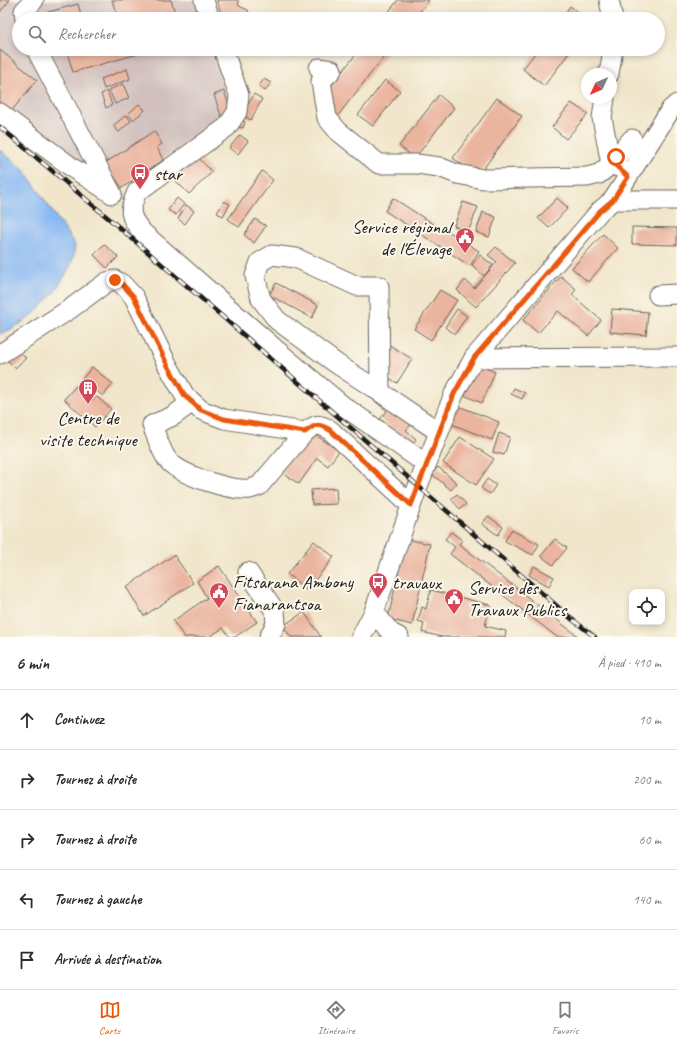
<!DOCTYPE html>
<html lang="fr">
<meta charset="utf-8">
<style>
body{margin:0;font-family:Caveat,sans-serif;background:#f2f2f3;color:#2b2b33}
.controls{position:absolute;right:12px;bottom:12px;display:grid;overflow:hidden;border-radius:8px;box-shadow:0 2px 6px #0003}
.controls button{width:36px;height:36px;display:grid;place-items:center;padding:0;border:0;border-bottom:1px solid #e1e1e2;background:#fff;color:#2b2b33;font:20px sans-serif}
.compass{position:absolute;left:581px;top:68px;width:36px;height:36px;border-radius:50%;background:#fff;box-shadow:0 2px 6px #0003;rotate:226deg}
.stop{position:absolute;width:12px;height:12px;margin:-9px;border:3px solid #ea580c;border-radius:50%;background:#fff}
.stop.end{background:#ea580c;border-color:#fff;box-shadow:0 1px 4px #0008}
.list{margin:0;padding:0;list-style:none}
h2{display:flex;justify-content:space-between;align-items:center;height:52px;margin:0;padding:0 16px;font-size:17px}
h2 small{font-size:13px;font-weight:400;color:#7c7c81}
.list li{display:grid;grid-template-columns:26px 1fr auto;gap:12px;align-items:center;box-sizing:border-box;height:60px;padding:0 16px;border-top:1px solid #e1e1e2}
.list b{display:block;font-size:15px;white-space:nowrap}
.list em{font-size:13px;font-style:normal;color:#7c7c81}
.icon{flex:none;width:22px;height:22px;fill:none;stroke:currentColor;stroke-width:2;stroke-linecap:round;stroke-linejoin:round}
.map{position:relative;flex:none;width:677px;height:637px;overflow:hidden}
.search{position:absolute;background:#fff;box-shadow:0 2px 6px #0003;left:12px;right:12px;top:12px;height:44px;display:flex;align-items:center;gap:10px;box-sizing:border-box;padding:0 14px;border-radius:22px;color:#7c7c81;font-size:15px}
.sheet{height:352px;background:#fff}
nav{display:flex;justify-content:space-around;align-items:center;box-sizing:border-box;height:56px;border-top:1px solid #e1e1e2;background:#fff;font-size:11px;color:#7c7c81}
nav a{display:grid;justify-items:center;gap:2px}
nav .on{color:#ea580c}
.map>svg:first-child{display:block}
.industrial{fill:#d1c0bd}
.water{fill:#88b8f3;stroke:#526a88}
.building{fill:#eab49e}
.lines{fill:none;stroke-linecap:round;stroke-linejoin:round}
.minor-casing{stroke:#676359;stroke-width:21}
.minor{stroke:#fff;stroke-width:19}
.rail-casing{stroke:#1c1c1c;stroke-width:4.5}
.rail{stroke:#fbf7ec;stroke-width:3;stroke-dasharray:9;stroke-linecap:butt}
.route{stroke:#ea580c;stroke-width:5}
.labels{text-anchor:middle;stroke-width:4;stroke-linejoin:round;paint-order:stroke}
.poi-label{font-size:19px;fill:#1c1c1c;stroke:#fbf7ec;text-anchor:start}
</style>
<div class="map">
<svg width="677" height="637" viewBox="0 0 677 637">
<rect width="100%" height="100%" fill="#fbf7ec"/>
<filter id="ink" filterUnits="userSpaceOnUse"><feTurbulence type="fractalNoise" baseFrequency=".025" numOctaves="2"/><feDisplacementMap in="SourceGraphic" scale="8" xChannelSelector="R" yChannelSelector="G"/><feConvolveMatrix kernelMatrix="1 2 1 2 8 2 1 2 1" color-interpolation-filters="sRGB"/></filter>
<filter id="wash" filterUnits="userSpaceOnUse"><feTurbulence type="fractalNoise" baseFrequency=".012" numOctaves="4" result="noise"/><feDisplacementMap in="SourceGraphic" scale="16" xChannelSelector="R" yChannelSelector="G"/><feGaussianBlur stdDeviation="0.9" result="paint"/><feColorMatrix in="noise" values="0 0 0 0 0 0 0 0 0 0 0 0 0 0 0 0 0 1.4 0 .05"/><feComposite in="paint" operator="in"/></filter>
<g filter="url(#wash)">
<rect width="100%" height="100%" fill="#f1e6cb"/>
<!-- industrial -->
<polygon class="industrial" points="0,0 195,0 201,19 19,19 19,49 211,49 231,111 122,188 107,204 0,113"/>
<!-- water -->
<path class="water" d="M0,150L25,171L75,245C74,251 74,258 71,264C57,294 32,322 0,334Z"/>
<g id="blocks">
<!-- building -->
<g class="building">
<polygon points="0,0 10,0 0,12"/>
<polygon points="112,0 171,0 176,16 199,11 201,19 118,19"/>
<polygon points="217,0 238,0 239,6 248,10 250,19 223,19"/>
<polygon points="398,0 429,0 414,19 383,19"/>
<polygon points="78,4 82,19 43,19 41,14"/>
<polygon points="570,6 587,19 561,19"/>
<polygon points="66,49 156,49 73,72"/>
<polygon points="360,49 390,49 336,118 317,104"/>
<polygon points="538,49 572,49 544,86 523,69"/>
<polygon points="0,50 37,80 9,114 0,106"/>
<polygon points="127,69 130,79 104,89 101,79"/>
<polygon points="264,79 271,83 265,91 259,86"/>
<polygon points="385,80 400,91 373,126 358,115"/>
<polygon points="123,84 129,98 115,104 109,90"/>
<polygon points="107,91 112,105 106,108 101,94"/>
<polygon points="224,91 231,111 222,118 214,95"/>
<polygon points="254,94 262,99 251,120 242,115"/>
<polygon points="439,95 454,108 415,158 399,146"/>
<polygon points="497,98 522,116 478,176 453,158"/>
<polygon points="571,103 588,114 566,139 552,127"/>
<polygon points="139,104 145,110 133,120 128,114"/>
<polygon points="126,115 131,121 119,132 113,126"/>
<polygon points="241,120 245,122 243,128 238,127"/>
<polygon points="154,131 162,144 157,147 163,160 122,188 105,163"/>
<polygon points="240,135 248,141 238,154 229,148"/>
<polygon points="192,151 212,172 189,194 169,174"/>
<polygon points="262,171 273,180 239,227 228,219"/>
<polygon points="177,198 184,204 176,215 168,210"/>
<polygon points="393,198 444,231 445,229 479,251 470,266 385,211"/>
<polygon points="557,198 568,208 549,228 538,218"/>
<polygon points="224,201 230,204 223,216 217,213"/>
<polygon points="463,202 478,207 468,232 454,226"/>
<polygon points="186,205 194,211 185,224 178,219"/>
<polygon points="483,212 496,217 489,237 476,232"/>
<polygon points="255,219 266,226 254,243 244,235"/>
<polygon points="632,227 677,228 677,245 632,244"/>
<polygon points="603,234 618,248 588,282 572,268"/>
<polygon points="104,244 118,257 107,268 94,255"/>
<polygon points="496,247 515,263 476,307 457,290 465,280 474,288 497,262 488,255"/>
<polygon points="480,255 493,265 484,276 472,265"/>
<polygon points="561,276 576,289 572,295 601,320 588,336 558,311 538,333 523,320"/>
<polygon points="276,283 318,305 312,318 269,295"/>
<polygon points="440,290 457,300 431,340 414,329"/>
<polygon points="457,309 467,316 455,334 445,327"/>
<polygon points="612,309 648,312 646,335 610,332"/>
<polygon points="388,344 412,359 397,383 373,368"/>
<polygon points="18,350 26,358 15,368 7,360"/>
<polygon points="471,362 495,372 482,403 459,393"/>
<polygon points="92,367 113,384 103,396 82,379"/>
<polygon points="77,385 93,400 97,397 111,409 95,427 64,399"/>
<polygon points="514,388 525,393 522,399 511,394"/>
<polygon points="375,391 413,423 406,430 416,439 412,444 380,419 387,411 370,397"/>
<polygon points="456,405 499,422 492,440 449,423"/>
<polygon points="307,429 339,451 328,466 317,458 299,484 278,470"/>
<polygon points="499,433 510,437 504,455 493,452"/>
<polygon points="460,437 494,459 476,485 443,463"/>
<polygon points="438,467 457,483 451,490 432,474"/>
<polygon points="487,479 496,485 490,494 481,488"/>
<polygon points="336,488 337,504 312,505 311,490"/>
<polygon points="457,494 466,504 460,509 451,499"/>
<polygon points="488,516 503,527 498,535 482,524"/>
<polygon points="511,530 539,544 533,555 505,541"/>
<polygon points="451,532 462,540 459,544 579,637 557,637 450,554 455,547 445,539"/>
<polygon points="406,539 430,544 412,625 388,619"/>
<polygon points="555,539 567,548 553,565 541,556"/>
<polygon points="314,541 334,557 307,590 287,574"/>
<polygon points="174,555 193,583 144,616 126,587"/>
<polygon points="219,566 257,622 235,637 230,637 223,628 209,637 184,637 173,621 207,598 197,581"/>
<polygon points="534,566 554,577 549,586 529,575"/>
<polygon points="431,590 490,605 485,626 506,631 505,637 442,637 422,632 424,623 418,621 422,607 426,609"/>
<polygon points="304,612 321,637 291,637 283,626"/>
</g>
</g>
</g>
<g filter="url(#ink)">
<use href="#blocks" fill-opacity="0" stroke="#676359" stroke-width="1"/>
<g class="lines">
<defs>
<g id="minor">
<polyline points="204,0 210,19"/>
<polyline points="609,0 613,19"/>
<polyline points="25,19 24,11 34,0"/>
<polyline points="36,49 112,194"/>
<path d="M223,49L239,95L237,112L227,127L137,192C128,212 129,216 143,233L274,348L342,405L426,464"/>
<polyline points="319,68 332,70 321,81 327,118 338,131 379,164 417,164 439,167 457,174 483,179 587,177 599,174 610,165 632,139"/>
<polyline points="609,74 613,49"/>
<polyline points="605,98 602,118 610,159 618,167"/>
<polyline points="0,113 74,169 111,193"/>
<polyline points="613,200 671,109 677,104"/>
<polyline points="658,295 677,294"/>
<polyline points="0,354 70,309 107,282 115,280 122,284 134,297 167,364 185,396 201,410 224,419 305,432"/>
<polyline points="474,358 677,357"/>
<polyline points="380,392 379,286 357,286 296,258 272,255 260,262 255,276 261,299 277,320 337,364 380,392 439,432"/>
<path d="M192,402L173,416L152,425C156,435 161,451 167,459C178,475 231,491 250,489C253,488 256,487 259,486L305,432C316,424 318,423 330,430L411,505"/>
<polyline points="248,572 275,611 276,624 269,637"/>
<polyline points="374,612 391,633 399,637"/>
<polyline points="361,637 374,612 418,486 439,432 454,394 474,358 600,211 613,200 677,200"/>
</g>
</defs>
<!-- minor casing -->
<use href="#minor" class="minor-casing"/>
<!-- minor -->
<use href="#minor" class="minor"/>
<defs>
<polyline id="rail" points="0,127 113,222 573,620 595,637"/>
</defs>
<!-- rail casing -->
<use href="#rail" class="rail-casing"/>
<!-- rail -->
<use href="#rail" class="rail"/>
</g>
</g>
<g class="lines" filter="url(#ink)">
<!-- route -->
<path class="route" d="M115,280L122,284L134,297L167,364L185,396L201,410L224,419L305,432C316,424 318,423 330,430L411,505L454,394L474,358L600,211L613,200L628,177L612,162L616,157"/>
</g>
<!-- icons -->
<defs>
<symbol id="bus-pin" viewBox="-11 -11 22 30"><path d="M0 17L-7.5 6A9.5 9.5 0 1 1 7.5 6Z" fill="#d1495b" stroke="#fbf7ec"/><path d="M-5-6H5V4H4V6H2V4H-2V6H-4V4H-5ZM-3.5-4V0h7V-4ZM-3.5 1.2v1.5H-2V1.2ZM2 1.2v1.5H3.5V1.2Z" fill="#fff"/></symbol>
<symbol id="civic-pin" viewBox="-11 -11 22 30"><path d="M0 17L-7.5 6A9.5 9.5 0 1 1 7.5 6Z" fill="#d1495b" stroke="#fbf7ec"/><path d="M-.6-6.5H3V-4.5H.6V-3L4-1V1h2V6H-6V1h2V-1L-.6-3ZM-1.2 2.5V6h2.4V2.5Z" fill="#fff"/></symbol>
<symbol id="building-pin" viewBox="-11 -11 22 30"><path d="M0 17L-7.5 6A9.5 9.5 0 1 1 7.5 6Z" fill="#d1495b" stroke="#fbf7ec"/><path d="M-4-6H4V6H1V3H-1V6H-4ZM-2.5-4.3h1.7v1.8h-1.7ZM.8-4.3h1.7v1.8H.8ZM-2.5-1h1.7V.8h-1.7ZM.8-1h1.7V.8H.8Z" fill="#fff"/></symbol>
</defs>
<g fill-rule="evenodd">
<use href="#bus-pin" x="129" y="162" width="22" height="30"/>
<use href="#civic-pin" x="454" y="226" width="22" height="30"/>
<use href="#building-pin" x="77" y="377" width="22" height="30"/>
<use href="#bus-pin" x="367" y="571" width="22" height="30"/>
<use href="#civic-pin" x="208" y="581" width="22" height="30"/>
<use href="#civic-pin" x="443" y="587" width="22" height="30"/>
</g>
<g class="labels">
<!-- poi labels -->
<g class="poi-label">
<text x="154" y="180">star</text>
<text x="451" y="233" text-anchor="end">Service régional<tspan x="451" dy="22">de l'Élevage</tspan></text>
<text x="88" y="424" text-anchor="middle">Centre de<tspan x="88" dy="22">visite technique</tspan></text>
<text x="233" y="588">Fitsarana Ambony<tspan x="233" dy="22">Fianarantsoa</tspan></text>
<text x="392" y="589">travaux</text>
<text x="468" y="594">Service des<tspan x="468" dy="22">Travaux Publics</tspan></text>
</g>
</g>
</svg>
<div class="controls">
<button><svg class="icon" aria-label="locate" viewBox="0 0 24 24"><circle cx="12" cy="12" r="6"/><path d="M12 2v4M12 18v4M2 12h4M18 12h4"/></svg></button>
</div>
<svg class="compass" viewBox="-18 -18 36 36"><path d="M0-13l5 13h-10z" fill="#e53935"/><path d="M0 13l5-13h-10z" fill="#7c7c81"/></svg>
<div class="stop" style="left:616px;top:157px"></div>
<div class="stop end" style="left:115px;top:280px"></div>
<div class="search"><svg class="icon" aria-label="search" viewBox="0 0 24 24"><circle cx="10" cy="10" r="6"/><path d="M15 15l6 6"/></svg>Rechercher</div>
</div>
<section class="sheet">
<h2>6 min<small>À pied · 410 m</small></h2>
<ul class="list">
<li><svg class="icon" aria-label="ahead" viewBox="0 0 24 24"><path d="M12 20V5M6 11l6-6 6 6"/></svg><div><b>Continuez</b></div><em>10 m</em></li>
<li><svg class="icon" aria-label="right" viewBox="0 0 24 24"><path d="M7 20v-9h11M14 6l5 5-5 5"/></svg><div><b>Tournez à droite</b></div><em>200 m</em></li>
<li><svg class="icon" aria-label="right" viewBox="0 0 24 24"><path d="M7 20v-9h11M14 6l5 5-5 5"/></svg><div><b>Tournez à droite</b></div><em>60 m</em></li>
<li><svg class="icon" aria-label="left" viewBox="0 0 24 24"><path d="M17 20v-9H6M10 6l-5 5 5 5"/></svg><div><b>Tournez à gauche</b></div><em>140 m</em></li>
<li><svg class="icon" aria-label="arrive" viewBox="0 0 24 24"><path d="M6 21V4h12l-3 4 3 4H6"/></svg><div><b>Arrivée à destination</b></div></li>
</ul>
</section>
<nav>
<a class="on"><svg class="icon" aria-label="map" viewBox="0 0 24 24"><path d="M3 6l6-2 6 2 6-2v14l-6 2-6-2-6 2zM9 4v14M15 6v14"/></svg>Carte</a>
<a><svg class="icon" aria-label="directions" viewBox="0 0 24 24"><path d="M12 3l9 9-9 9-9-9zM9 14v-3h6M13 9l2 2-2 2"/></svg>Itinéraire</a>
<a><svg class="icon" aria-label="saved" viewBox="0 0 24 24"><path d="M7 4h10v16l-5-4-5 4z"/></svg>Favoris</a>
</nav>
